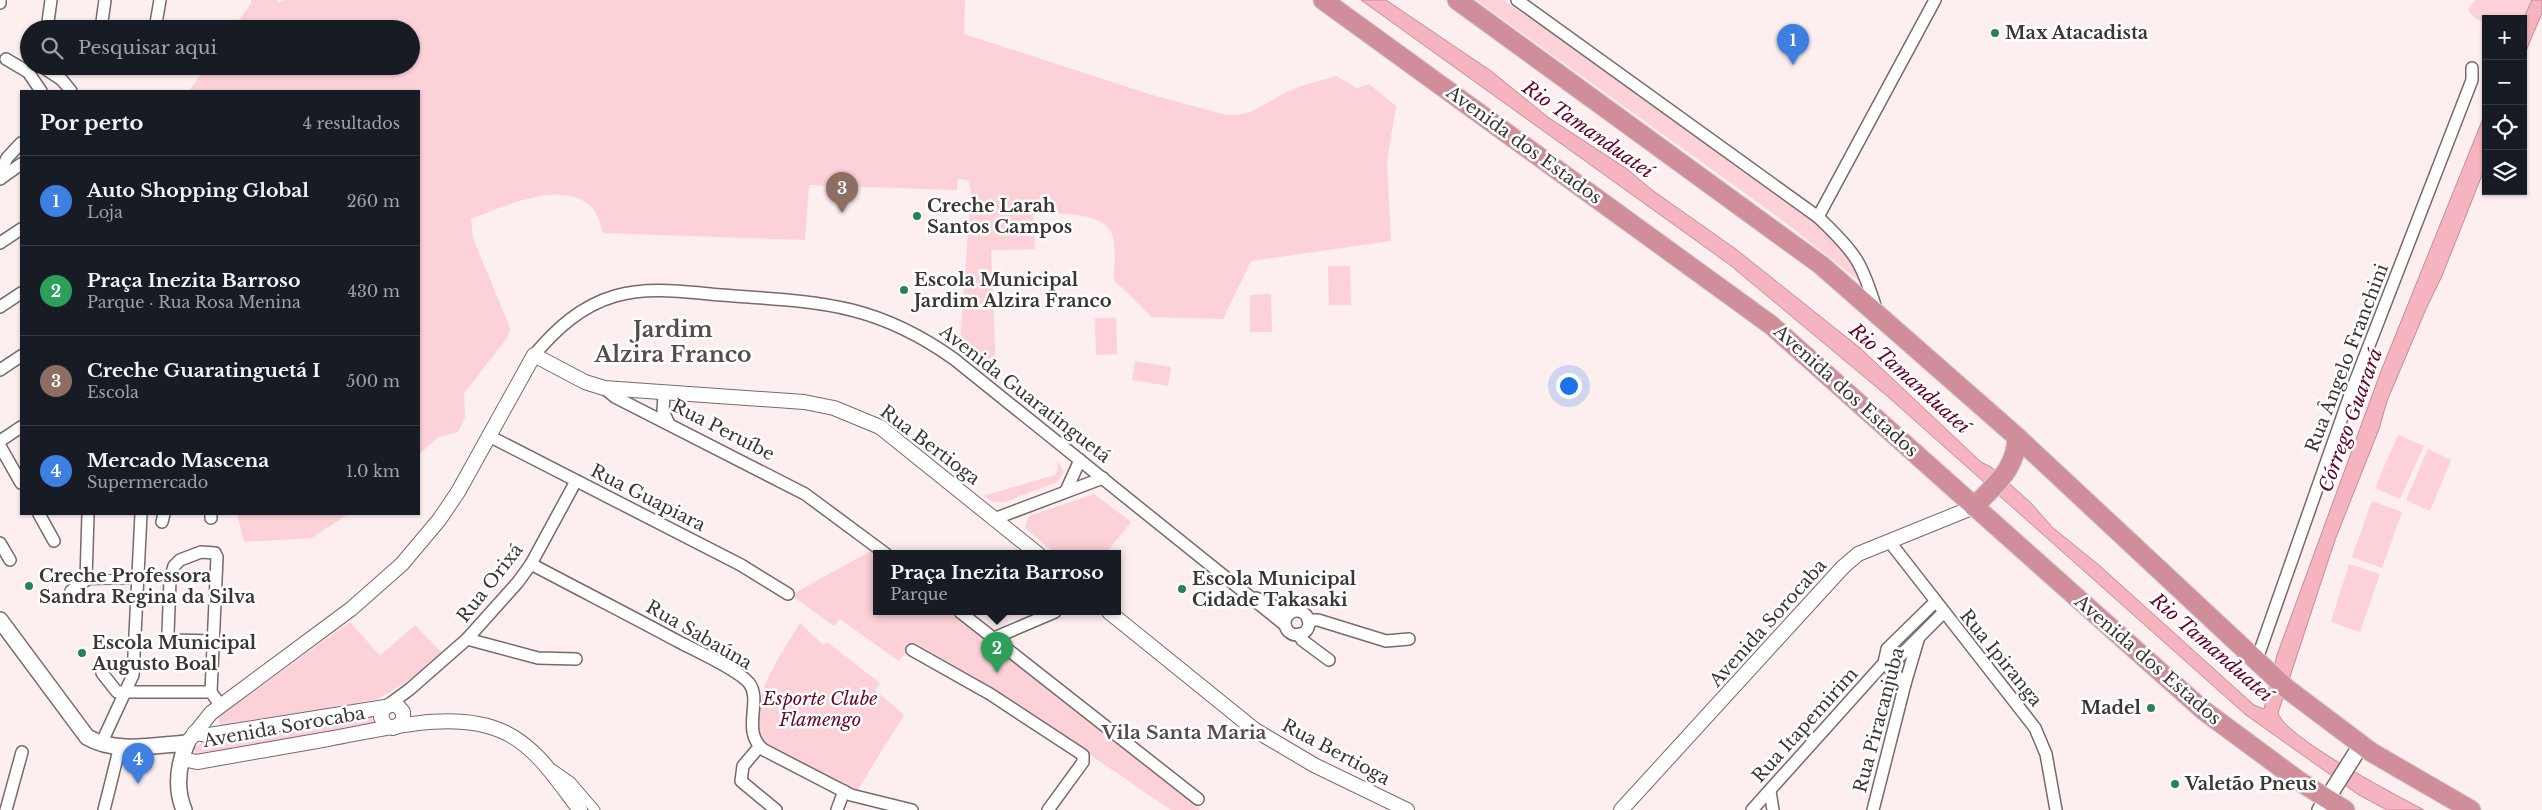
<!DOCTYPE html>
<html lang="pt">
<meta charset="utf-8">
<style>
body{margin:0;font-family:"Libre Baskerville",serif;background:#242831;color:#f1f3f6}
.controls{position:absolute;right:15px;top:15px;display:grid;overflow:hidden;border-radius:0px;box-shadow:0 1px 4px #0004}
.controls button{width:45px;height:45px;display:grid;place-items:center;padding:0;border:0;border-bottom:1px solid #363941;background:#171b24;color:#f1f3f6;font:25px sans-serif}
.you{position:absolute;left:1568px;top:385px;width:18px;height:18px;margin:-12px;border:4px solid #fff;border-radius:50%;background:#1a73e8;box-shadow:0 0 0 8px #1a73e833}
.badge{display:grid;place-items:center;width:32px;height:32px;border-radius:50%;background:#298156;color:#fff;font-size:16px;font-weight:700}
.pin{position:absolute;translate:-50% -41px;filter:drop-shadow(0 1px 2px #0008)}
.pin::after{content:'';position:absolute;top:26px;width:18px;height:15px;background:inherit;clip-path:polygon(0 0,100% 0,50% 100%)}
.popup{position:absolute;left:873px;top:550px;width:248px;height:65px;box-sizing:border-box;display:grid;place-content:center;border-radius:0px;background:#171b24;filter:drop-shadow(0 1px 4px #0005);font-size:16px;white-space:nowrap;color:#9ea1a6}
.popup b{font-size:19px;color:#f1f3f6}
.popup::after{content:'';position:absolute;left:50%;top:100%;margin-left:-10px;border:10px solid transparent;border-top-color:#171b24}
.list{margin:0;padding:0;list-style:none}
h2{display:flex;justify-content:space-between;align-items:center;height:65px;margin:0;padding:0 20px;font-size:21px}
h2 small{font-size:16px;font-weight:400;color:#9ea1a6}
.list li{display:grid;grid-template-columns:32px 1fr auto;gap:15px;align-items:center;box-sizing:border-box;height:90px;padding:0 20px;border-top:1px solid #363941}
.list b{display:block;font-size:19px;white-space:nowrap}
.list p{margin:0;font-size:16px;white-space:nowrap;color:#9ea1a6}
.list em{font-size:16px;font-style:normal;color:#9ea1a6}
.icon{flex:none;width:28px;height:28px;fill:none;stroke:currentColor;stroke-width:2;stroke-linecap:round;stroke-linejoin:round}
.map{position:relative;flex:none;width:2542px;height:810px;overflow:hidden}
.search{position:absolute;background:#171b24;box-shadow:0 1px 4px #0004;left:20px;top:20px;width:400px;height:55px;display:flex;align-items:center;gap:12px;box-sizing:border-box;padding:0 18px;border-radius:28px;color:#9ea1a6;font-size:19px}
.panel{position:absolute;background:#171b24;box-shadow:0 1px 4px #0004;left:20px;top:90px;width:400px;height:425px;border-radius:0px}
.map>svg:first-child{display:block}
.green{fill:#fcd1d8}
.water{fill:#f5b4bf;stroke:#bd8e96}
.lines{fill:none;stroke-linecap:round;stroke-linejoin:round}
.pedestrian-casing{stroke:#776a6b;stroke-width:11}
.minor-casing{stroke:#776a6b;stroke-width:14}
.tertiary-casing{stroke:#776a6b;stroke-width:16}
.secondary-casing{stroke:#776a6b;stroke-width:18}
.trunk-casing{stroke:#d0cfcf;stroke-width:21}
.pedestrian{stroke:#fff;stroke-width:9}
.minor{stroke:#fff;stroke-width:11}
.tertiary{stroke:#fff;stroke-width:14}
.secondary{stroke:#fff;stroke-width:15}
.trunk{stroke:#cf8e9a;stroke-width:19}
.poi-dot{fill:#298156;stroke:#fff;stroke-width:2}
.labels{text-anchor:middle;stroke-width:5;stroke-linejoin:round;paint-order:stroke}
.poi-label{font-size:18px;font-weight:bold;fill:#3b3536;stroke:#fff;text-anchor:start}
.street-label{font-size:18px;fill:#3b3536;stroke:#fff}
.park-label{font-size:18px;font-style:italic;fill:#660729;stroke:#fff}
.water-label{font-size:19px;font-style:italic;fill:#630428;stroke:#fff}
.neighbourhood-label{font-size:19px;font-weight:bold;fill:#584b4d;stroke:#fff}
.district-label{font-size:22px;font-weight:bold;fill:#584b4d;stroke:#fff}
</style>
<div class="map">
<svg width="2542" height="810" viewBox="0 0 2542 810">
<rect width="100%" height="100%" fill="#fdeef0"/>
<!-- green -->
<g class="green">
<path d="M251,0H277L278,3L286,0H965L964,34L1152,95L1226,115C1251,118 1269,100 1291,90C1304,84 1321,81 1336,76L1357,88L1369,84L1396,106L1387,162L1391,241L1251,261L1223,319L1152,317L1114,280C1114,266 1116,250 1113,237C1107,210 1054,214 1033,213L1035,249L991,250L996,373L960,343L971,190L968,180L958,179L957,190L809,185L805,240L603,233C601,227 599,217 595,211C567,176 505,206 471,219L473,238L510,328L507,338L464,393L465,417L458,432L439,437L419,454V91H189L207,66H411V29H233L251,3Z"/>
<path d="M1476,0H1504L1810,219C1834,238 1849,256 1863,284L1782,220Z"/>
<polygon points="2475,0 2532,0 2523,20 2486,19 2486,22 2476,19 2468,10"/>
<polygon points="1328,266 1350,266 1351,305 1329,305"/>
<polygon points="1271,294 1272,332 1250,332 1250,295"/>
<polygon points="1095,318 1116,318 1117,354 1096,355"/>
<polygon points="1135,361 1171,367 1168,386 1132,380"/>
<polygon points="2398,435 2424,446 2400,499 2375,488"/>
<polygon points="2428,449 2451,460 2430,511 2406,500"/>
<polygon points="1057,461 1064,472 1057,482 1005,502 993,502 983,496 1055,475 1058,469"/>
<polygon points="1094,494 1131,522 1105,554 1055,554 1025,527 1029,516"/>
<polygon points="2372,501 2402,512 2382,568 2352,557"/>
<polygon points="237,514 348,514 312,538 244,542"/>
<polygon points="871,551 877,555 877,612 950,612 1200,808 1199,810 1171,810 997,691 914,642 899,661 840,619 834,626 791,595"/>
<polygon points="2349,564 2380,574 2360,632 2331,622"/>
<polygon points="350,622 380,656 415,625 442,653 410,680 378,699 230,727 220,725 218,718 221,715"/>
<path d="M800,623L823,645L827,642L880,683L875,690L904,715L858,789H853L768,746C738,713 782,653 800,623Z"/>
<polygon points="377,712 379,725 198,756 195,752 194,748 203,742"/>
</g>
<!-- water -->
<g class="water">
<path d="M1361,0H1386L1491,71L1549,118L1627,169L1652,190L1737,250L1860,348L1981,462L1991,467L2031,503L2052,527L2100,566L2254,705L2264,709L2277,655L2381,371L2486,111V165L2442,276L2426,309L2387,401L2379,429L2335,540L2278,713C2286,738 2396,795 2424,810H2387L2359,795L2246,715L1886,395L1730,265Z"/>
<polygon points="2532,0 2542,0 2542,13 2523,58 2523,20"/>
</g>
<g class="lines">
<defs>
<g id="pedestrian">
<polyline points="86,580 137,579"/>
<polyline points="554,770 571,782 595,810"/>
</g>
<g id="minor">
<path d="M1517,0L1818,217C1856,253 1862,262 1877,312"/>
<polyline points="0,3 0,0"/>
<polyline points="47,29 51,0"/>
<polyline points="101,29 105,0"/>
<polyline points="155,29 160,0"/>
<polyline points="6,59 28,72 41,91"/>
<polyline points="41,66 62,80 71,91"/>
<polyline points="0,173 7,158 21,143"/>
<polyline points="0,179 21,164"/>
<polyline points="1818,217 1935,0"/>
<polyline points="0,243 21,229"/>
<polyline points="0,307 21,293"/>
<path d="M534,355C557,328 581,306 615,296C649,286 686,292 721,295C815,302 873,301 954,359L1285,625"/>
<polyline points="0,370 21,356"/>
<polyline points="604,388 615,397 805,494 886,554"/>
<polyline points="664,394 663,411 669,424"/>
<polyline points="489,436 741,565 788,594"/>
<polyline points="0,441 21,427"/>
<polyline points="0,446 21,483"/>
<polyline points="1066,491 1080,460"/>
<polyline points="39,514 54,541"/>
<polyline points="211,518 211,514"/>
<polyline points="994,519 1103,478"/>
<polyline points="162,522 164,514"/>
<polyline points="1889,541 2035,728 2046,754 2056,810"/>
<polyline points="0,543 10,560"/>
<path d="M531,564C582,591 633,617 683,644C699,652 738,670 749,683C763,701 740,732 764,750L851,795L912,810"/>
<polyline points="71,591 86,580 88,514"/>
<polyline points="1256,598 1290,613"/>
<circle cx="1297" cy="623" r="12"/>
<polyline points="960,612 1198,799"/>
<polyline points="1308,620 1318,620 1386,641 1409,639"/>
<polyline points="1299,634 1302,640 1329,660"/>
<polyline points="994,638 1055,612"/>
<polyline points="467,639 538,658 576,659"/>
<polyline points="912,650 990,694 1083,755 1083,762 1048,810"/>
<polyline points="2256,662 2351,392 2472,80 2472,68"/>
<polyline points="1884,663 1887,649 1934,603"/>
<polyline points="1884,663 1905,684"/>
<polyline points="102,673 117,692 211,692 221,706"/>
<polyline points="211,692 217,557 215,553 201,552 180,560 174,566 170,580 168,633 170,638 175,640 213,641"/>
<polyline points="387,706 410,689 467,639 518,582 531,564 576,481"/>
<polyline points="101,744 133,675 141,514"/>
<polyline points="759,747 743,766 741,781 776,810"/>
<polyline points="1770,791 1773,810"/>
<polyline points="6,810 22,752"/>
<polyline points="104,810 120,746"/>
<polyline points="837,810 844,791"/>
<polyline points="1752,810 1884,663 1897,659 1943,613"/>
<polyline points="1873,810 1905,684 1918,640"/>
</g>
<g id="tertiary">
<polyline points="1109,612 1255,730 1314,765 1407,810"/>
<polyline points="393,728 385,725 381,717 383,709 390,705 397,705 403,712 403,721 396,727"/>
<polyline points="194,733 209,735 385,707"/>
<polyline points="187,743 211,713 351,609 402,564 439,520 458,492 534,355 585,382 604,388 804,402 834,408 880,427 1038,554"/>
<path d="M182,759L197,762C241,754 284,747 328,739C380,730 454,708 504,732C537,747 558,782 580,810"/>
<polyline points="1621,810 1843,567 1858,554 1974,507"/>
</g>
<g id="secondary">
<path d="M0,620L87,737C115,754 155,745 187,743C178,765 175,788 184,810"/>
<polyline points="2320,810 2361,745"/>
</g>
<g id="trunk">
<polyline points="1323,0 1771,325 2203,710 2299,781 2345,810"/>
<polyline points="1457,0 1821,265 2017,437 2286,688 2371,752 2471,810"/>
<path d="M1974,507C1995,484 2016,470 2017,437"/>
</g>
</defs>
<!-- pedestrian casing -->
<use href="#pedestrian" class="pedestrian-casing"/>
<!-- minor casing -->
<use href="#minor" class="minor-casing"/>
<!-- tertiary casing -->
<use href="#tertiary" class="tertiary-casing"/>
<!-- secondary casing -->
<use href="#secondary" class="secondary-casing"/>
<!-- trunk casing -->
<use href="#trunk" class="trunk-casing"/>
<!-- pedestrian -->
<use href="#pedestrian" class="pedestrian"/>
<!-- minor -->
<use href="#minor" class="minor"/>
<!-- tertiary -->
<use href="#tertiary" class="tertiary"/>
<!-- secondary -->
<use href="#secondary" class="secondary"/>
<!-- trunk -->
<use href="#trunk" class="trunk"/>
</g>
<!-- markers -->
<g class="poi-dot">
<circle cx="1995" cy="33" r="5"/>
<circle cx="917" cy="216" r="5"/>
<circle cx="904" cy="290" r="5"/>
<circle cx="29" cy="586" r="5"/>
<circle cx="1182" cy="589" r="5"/>
<circle cx="82" cy="653" r="5"/>
<circle cx="2151" cy="708" r="5"/>
<circle cx="2175" cy="784" r="5"/>
</g>
<g class="labels">
<!-- poi labels -->
<g class="poi-label">
<text x="2005" y="39">Max Atacadista</text>
<text x="927" y="212">Creche Larah<tspan x="927" dy="21">Santos Campos</tspan></text>
<text x="914" y="286">Escola Municipal<tspan x="914" dy="21">Jardim Alzira Franco</tspan></text>
<text x="39" y="582">Creche Professora<tspan x="39" dy="21">Sandra Regina da Silva</tspan></text>
<text x="1192" y="585">Escola Municipal<tspan x="1192" dy="21">Cidade Takasaki</tspan></text>
<text x="92" y="649">Escola Municipal<tspan x="92" dy="21">Augusto Boal</tspan></text>
<text x="2141" y="714" text-anchor="end">Madel</text>
<text x="2185" y="790">Valetão Pneus</text>
</g>
<!-- street labels -->
<g class="street-label">
<text transform="translate(1524 145) rotate(36)" y="6">Avenida dos Estados</text>
<text transform="translate(2347 358) rotate(-69)" y="6">Rua Ângelo Franchini</text>
<text transform="translate(1846 391) rotate(42)" y="6">Avenida dos Estados</text>
<text transform="translate(1025 394) rotate(38)" y="6">Avenida Guaratinguetá</text>
<text transform="translate(723 430) rotate(27)" y="6">Rua Peruíbe</text>
<text transform="translate(930 445) rotate(37)" y="6">Rua Bertioga</text>
<text transform="translate(648 498) rotate(27)" y="6">Rua Guapiara</text>
<text transform="translate(490 583) rotate(-52)" y="6">Rua Orixá</text>
<text transform="translate(1768 623) rotate(-48)" y="6">Avenida Sorocaba</text>
<text transform="translate(699 635) rotate(30)" y="6">Rua Sabaúna</text>
<text transform="translate(2001 658) rotate(51)" y="6">Rua Ipiranga</text>
<text transform="translate(2148 660) rotate(41)" y="6">Avenida dos Estados</text>
<text transform="translate(1879 720) rotate(-75)" y="6">Rua Piracanjuba</text>
<text transform="translate(1805 725) rotate(-48)" y="6">Rua Itapemirim</text>
<text transform="translate(284 727) rotate(-10)" y="6">Avenida Sorocaba</text>
<text transform="translate(1336 752) rotate(28)" y="6">Rua Bertioga</text>
</g>
<!-- park labels -->
<g class="park-label">
<text x="820" y="705">Esporte Clube<tspan x="820" dy="21">Flamengo</tspan></text>
</g>
<!-- water labels -->
<g class="water-label">
<text transform="translate(1588 129) rotate(35)" y="7">Rio Tamanduateí</text>
<text transform="translate(1910 378) rotate(42)" y="7">Rio Tamanduateí</text>
<text transform="translate(2350 420) rotate(-70)" y="7">Córrego Guarará</text>
<text transform="translate(2212 647) rotate(41)" y="7">Rio Tamanduateí</text>
</g>
<!-- neighbourhood labels -->
<g class="neighbourhood-label">
<text x="1184" y="739">Vila Santa Maria</text>
</g>
<!-- district labels -->
<g class="district-label">
<text x="673" y="337">Jardim<tspan x="673" dy="25">Alzira Franco</tspan></text>
</g>
</g>
</svg>
<div class="controls">
<button>+</button>
<button>−</button>
<button><svg class="icon" aria-label="locate" viewBox="0 0 24 24"><circle cx="12" cy="12" r="6"/><path d="M12 2v4M12 18v4M2 12h4M18 12h4"/></svg></button>
<button><svg class="icon" aria-label="layers" viewBox="0 0 24 24"><path d="M12 4l9 5-9 5-9-5zM3 14l9 5 9-5"/></svg></button>
</div>
<div class="you"></div>
<div class="pin badge" style="left:1793px;top:65px;background:#3f7fe0">1</div>
<div class="pin badge" style="left:997px;top:673px;background:#2e9e5b">2</div>
<div class="popup"><b>Praça Inezita Barroso</b>Parque</div>
<div class="pin badge" style="left:842px;top:213px;background:#8d6e63">3</div>
<div class="pin badge" style="left:138px;top:784px;background:#3f7fe0">4</div>
<div class="search"><svg class="icon" aria-label="search" viewBox="0 0 24 24"><circle cx="10" cy="10" r="6"/><path d="M15 15l6 6"/></svg>Pesquisar aqui</div>
<section class="panel">
<h2>Por perto<small>4 resultados</small></h2>
<ul class="list">
<li><span class="badge" style="background:#3f7fe0">1</span><div><b>Auto Shopping Global</b><p>Loja</p></div><em>260 m</em></li>
<li><span class="badge" style="background:#2e9e5b">2</span><div><b>Praça Inezita Barroso</b><p>Parque · Rua Rosa Menina</p></div><em>430 m</em></li>
<li><span class="badge" style="background:#8d6e63">3</span><div><b>Creche Guaratinguetá I</b><p>Escola</p></div><em>500 m</em></li>
<li><span class="badge" style="background:#3f7fe0">4</span><div><b>Mercado Mascena</b><p>Supermercado</p></div><em>1.0 km</em></li>
</ul>
</section>
</div>
